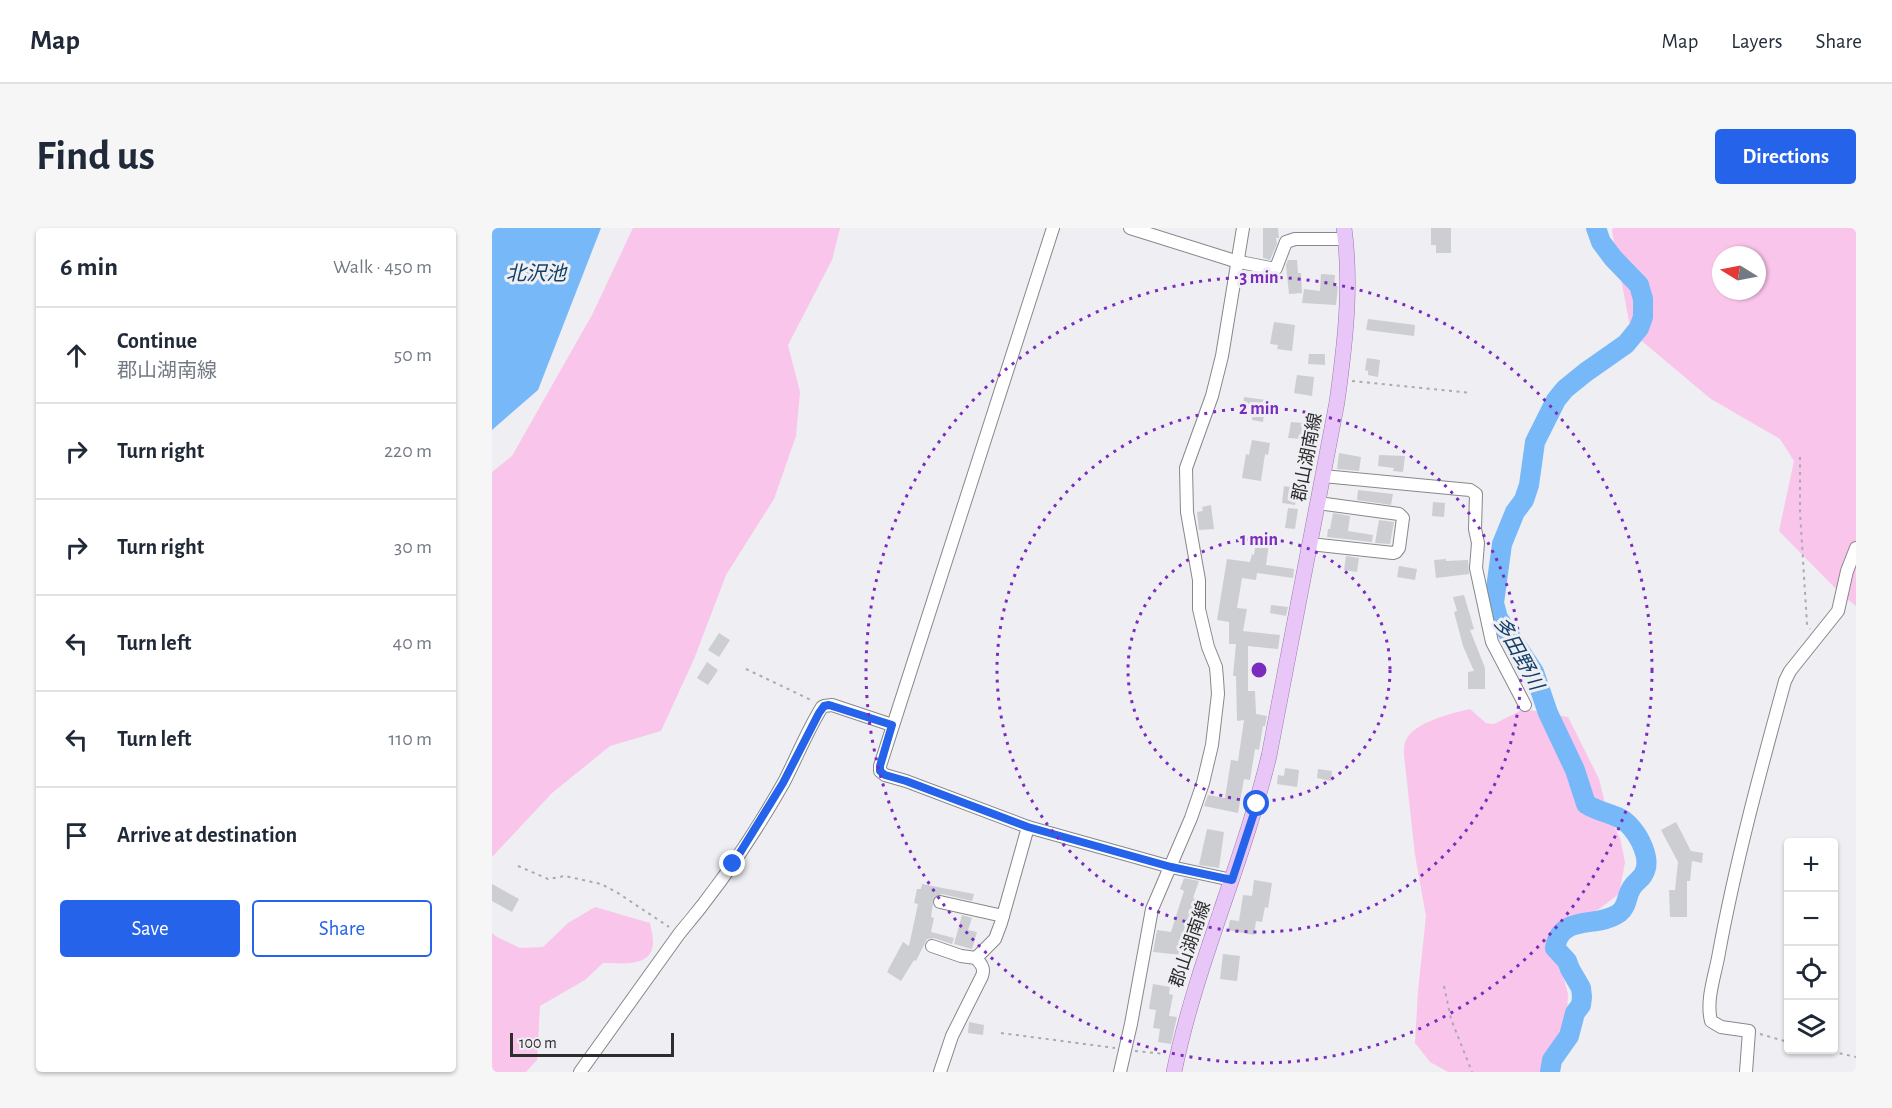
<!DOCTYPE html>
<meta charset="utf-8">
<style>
body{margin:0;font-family:"Alegreya Sans","Noto Sans JP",sans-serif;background:#f6f6f7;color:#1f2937}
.controls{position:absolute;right:18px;bottom:18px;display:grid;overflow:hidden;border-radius:6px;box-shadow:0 2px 4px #0004}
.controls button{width:54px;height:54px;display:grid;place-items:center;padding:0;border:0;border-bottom:2px solid #e0e1e3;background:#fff;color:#1f2937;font:30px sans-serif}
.compass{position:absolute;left:1220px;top:18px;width:54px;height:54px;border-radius:50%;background:#fff;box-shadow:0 2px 4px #0004;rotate:280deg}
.scale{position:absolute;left:18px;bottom:15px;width:164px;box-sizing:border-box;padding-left:6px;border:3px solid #2d2d2e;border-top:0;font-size:16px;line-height:21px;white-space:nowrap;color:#2d2d2e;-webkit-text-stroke:4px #efeef3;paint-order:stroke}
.stop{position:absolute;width:18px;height:18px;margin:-14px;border:4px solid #2563eb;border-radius:50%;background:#fff}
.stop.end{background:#2563eb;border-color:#fff;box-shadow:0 2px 6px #0008}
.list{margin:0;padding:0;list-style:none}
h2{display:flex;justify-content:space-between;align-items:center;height:78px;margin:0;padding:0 24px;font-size:26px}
h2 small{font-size:20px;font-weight:400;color:#747a83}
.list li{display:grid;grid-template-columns:39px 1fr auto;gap:18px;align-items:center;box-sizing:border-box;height:96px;padding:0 24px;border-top:2px solid #e0e1e3}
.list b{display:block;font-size:22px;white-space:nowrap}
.list p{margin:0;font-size:20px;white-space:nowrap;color:#747a83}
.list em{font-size:20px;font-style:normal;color:#747a83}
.actions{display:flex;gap:12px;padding:18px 24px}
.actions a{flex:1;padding:14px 0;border:2px solid #2563eb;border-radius:6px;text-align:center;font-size:21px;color:#2563eb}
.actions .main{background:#2563eb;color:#fff}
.icon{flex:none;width:33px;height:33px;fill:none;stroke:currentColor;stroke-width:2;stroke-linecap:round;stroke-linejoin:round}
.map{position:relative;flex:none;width:1364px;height:844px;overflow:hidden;border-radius:6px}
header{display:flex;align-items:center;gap:36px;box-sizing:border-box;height:84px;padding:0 30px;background:#fff;border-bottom:2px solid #e0e1e3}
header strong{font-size:28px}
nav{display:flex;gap:33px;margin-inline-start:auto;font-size:21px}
.intro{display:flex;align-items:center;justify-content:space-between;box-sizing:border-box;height:144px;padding:0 36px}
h1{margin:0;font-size:42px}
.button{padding:15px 27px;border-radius:6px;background:#2563eb;color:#fff;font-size:21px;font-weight:700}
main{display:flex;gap:36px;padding:0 36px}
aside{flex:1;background:#fff;border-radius:6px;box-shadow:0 2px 4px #0004}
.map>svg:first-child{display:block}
.green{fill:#f9c5ea;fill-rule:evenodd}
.water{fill:#77b9f8}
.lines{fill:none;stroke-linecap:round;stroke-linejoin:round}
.river{stroke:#77b9f8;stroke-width:20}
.building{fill:#ccced2}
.minor-casing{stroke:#88888c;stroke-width:14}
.major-casing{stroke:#9c78ad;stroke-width:16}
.path{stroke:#ababae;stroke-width:2;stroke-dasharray:3 4.5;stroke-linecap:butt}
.minor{stroke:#fff;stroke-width:12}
.major{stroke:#e8c6f7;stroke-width:15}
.route{stroke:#2563eb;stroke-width:8}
.ring{fill:none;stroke:#7b2cbf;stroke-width:3;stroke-dasharray:3 6}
.labels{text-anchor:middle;stroke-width:6;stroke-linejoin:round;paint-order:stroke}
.street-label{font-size:18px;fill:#2d2d2e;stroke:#efeef3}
.water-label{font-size:20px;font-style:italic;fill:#104068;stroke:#efeef3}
.centre{fill:#7b2cbf;stroke:#efeef3;stroke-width:3}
.ring-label{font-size:18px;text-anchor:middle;font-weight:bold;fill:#7b2cbf;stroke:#efeef3;stroke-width:6;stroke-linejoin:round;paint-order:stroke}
</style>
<header>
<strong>Map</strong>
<nav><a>Map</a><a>Layers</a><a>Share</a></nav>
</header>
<div class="intro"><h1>Find us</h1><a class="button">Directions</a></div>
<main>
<aside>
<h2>6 min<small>Walk · 450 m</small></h2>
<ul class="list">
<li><svg class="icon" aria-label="ahead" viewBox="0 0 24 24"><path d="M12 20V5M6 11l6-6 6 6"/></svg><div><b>Continue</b><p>郡山湖南線</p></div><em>50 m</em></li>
<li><svg class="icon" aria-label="right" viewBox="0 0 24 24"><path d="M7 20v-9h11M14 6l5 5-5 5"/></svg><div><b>Turn right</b></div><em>220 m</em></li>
<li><svg class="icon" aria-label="right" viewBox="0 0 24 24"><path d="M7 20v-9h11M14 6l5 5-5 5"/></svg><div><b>Turn right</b></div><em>30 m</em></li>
<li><svg class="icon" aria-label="left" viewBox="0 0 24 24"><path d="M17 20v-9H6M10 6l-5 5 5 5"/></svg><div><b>Turn left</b></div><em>40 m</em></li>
<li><svg class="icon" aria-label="left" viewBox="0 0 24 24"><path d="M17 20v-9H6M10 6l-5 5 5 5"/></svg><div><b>Turn left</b></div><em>110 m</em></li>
<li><svg class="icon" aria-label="arrive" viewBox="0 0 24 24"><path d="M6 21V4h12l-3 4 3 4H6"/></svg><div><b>Arrive at destination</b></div></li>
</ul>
<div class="actions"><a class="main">Save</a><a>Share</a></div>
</aside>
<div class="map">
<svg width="1364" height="844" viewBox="0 0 1364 844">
<rect width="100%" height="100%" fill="#efeef3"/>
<!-- green -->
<g class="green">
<polygon points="141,0 348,0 340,32 296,117 308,164 304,208 282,271 234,347 202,431 169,503 118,518 60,565 0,629 0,244 20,228 100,87"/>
<path d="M1121,0H1364V378L1350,367L1287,303L1302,233L1288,211L1219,171L1139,104L1120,3ZM1229,27H1265V63H1229Z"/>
<path d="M978,481L994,495L1002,496L1032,481L1076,489L1107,551L1115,584L1128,610L1133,634L1127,666L1107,681L1081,697L1067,733L1076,766L1075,790L1065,811L1056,844H956L938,834L923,815L926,763L934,688L923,627L912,527C912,523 912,516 914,512C922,494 961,485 978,481Z"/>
<path d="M103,679L158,695C159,701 161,708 161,714C161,740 129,735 111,735L93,752L48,778L45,832L34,844H0V705L5,709L28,720L51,719L76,695Z"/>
</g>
<!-- water -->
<polygon class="water" points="0,0 109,0 46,162 0,202"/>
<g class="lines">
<!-- river -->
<path class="river" d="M1058,844L1060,832L1077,808L1083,785L1089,777L1090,769L1089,760L1078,741L1075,733L1063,720C1069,685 1105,701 1127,685C1136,678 1134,669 1139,661C1142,655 1148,652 1151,647C1161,632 1147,607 1136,596C1125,585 1107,585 1094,576L1083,542L1056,485L1042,444L1006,390L1002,375L1010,316L1023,284L1032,272L1037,257L1043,214L1064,172L1073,161L1094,144L1134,116L1147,100L1151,89V71L1147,57L1121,30L1109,14L1104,0"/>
</g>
<!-- building -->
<g class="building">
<polygon points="771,0 786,0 787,10 784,10 785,16 778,32 771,30"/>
<polygon points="939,0 959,0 959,25 944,25 944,17 939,17"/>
<polygon points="796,32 805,32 806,45 809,45 810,65 797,66 794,37"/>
<polygon points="829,46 843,47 842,58 846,58 844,77 810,75 812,61 828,63"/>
<polygon points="876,91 923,97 922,108 874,102"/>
<polygon points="782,94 803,97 800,123 785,121 786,117 778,116"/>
<polygon points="817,126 833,126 833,137 816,136"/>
<polygon points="875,130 888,132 886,149 876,147 876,143 873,142"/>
<polygon points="805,147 822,149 820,168 802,165"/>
<polygon points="752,169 774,172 771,194 760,192 762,180 751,178"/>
<polygon points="799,194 811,195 809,211 796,210"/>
<polygon points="760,212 778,215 776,227 773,226 769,253 750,250 754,226 757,227"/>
<polygon points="847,225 869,229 867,243 845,241"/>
<polygon points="887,227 913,228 911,244 901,243 902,240 886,238"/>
<polygon points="792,258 806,260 803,277 790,275"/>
<polygon points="866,262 901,266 899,277 865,272"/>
<polygon points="941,274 953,275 952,289 940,288"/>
<polygon points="719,277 722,301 707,302 705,284 711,283 710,279"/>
<polygon points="796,280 806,281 803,301 793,300"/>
<polygon points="841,285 858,288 856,303 881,307 880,314 835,309 836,301 838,301"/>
<polygon points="887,292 902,294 898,316 883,315"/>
<polygon points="765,306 778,308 774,337 802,341 801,350 765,345 764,352 750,350 745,380 755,381 751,403 788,407 786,421 756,418 756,463 763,463 764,486 775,488 773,498 771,498 767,522 763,521 758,552 752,551 746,585 712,578 716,567 733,570 739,532 746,533 752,492 745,493 744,448 741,448 744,416 737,416 737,394 725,392 735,331 758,334 760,326 762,327"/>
<polygon points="854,328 867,330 865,344 852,342"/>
<polygon points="954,331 954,333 976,332 977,346 944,350 942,332"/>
<polygon points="907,338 925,341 923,352 905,349"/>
<polygon points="972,367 982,401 978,402 993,440 993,461 976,461 976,444 982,443 971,418 962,384 965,383 961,369"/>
<polygon points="779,377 796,379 794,388 778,385"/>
<polygon points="227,405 238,412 227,429 216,422"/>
<polygon points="215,434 226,442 216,457 205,450"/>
<polygon points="793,540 807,542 805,559 785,556 786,547 792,548"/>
<polygon points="826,541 840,543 839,553 825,550"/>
<polygon points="1184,594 1199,623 1211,625 1210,635 1200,633 1198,653 1195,653 1195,689 1178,689 1177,662 1183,662 1186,634 1169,602"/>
<polygon points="715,601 732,604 727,640 707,637"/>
<polygon points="692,650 707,653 701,670 704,671 701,679 718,685 714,697 697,692 691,712 693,712 690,727 661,724 665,702 679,704 692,663 688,661"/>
<polygon points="762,652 780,655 776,680 773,679 770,694 764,693 762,707 736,702 738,692 747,693 751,667 760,668"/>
<polygon points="0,656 27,671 20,684 0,673"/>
<polygon points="430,656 482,666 480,673 450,666 442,669 439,689 442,690 439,704 462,710 460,716 442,710 435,711 424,733 422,732 409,753 395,744 411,714 417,718 426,676 422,675 425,661 429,661"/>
<polygon points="470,687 480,690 476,702 485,704 480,721 462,716"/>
<polygon points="731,726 748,728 745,753 728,751"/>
<polygon points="661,756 678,759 677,766 681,767 677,788 685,789 679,816 666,814 668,801 661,800 664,782 657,781"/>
<polygon points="477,794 492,797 491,807 476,805"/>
</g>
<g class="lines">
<defs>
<g id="minor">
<polyline points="561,0 388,538 388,543 393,547 414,553 536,599 679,639 740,652"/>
<polyline points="638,0 743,33 778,40 784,40 794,14 803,11 854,11"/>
<polyline points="831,248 978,262 984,266 983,301 986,315 984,340 998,405 1000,414 1033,477"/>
<polyline points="818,316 901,325 904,324 907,320 911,290 907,286 826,275"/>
<polyline points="448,674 511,688"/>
<polyline points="440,718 469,728 484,730 503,711 509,695 536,599"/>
<path d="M88,844L187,706C226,660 262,607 292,554C305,529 315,503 330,479L332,478L340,477L400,497"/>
<path d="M448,844L460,808L490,748C493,740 489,736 484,730"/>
<polyline points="628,844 639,796 660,681 699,590 711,555 720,517 726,466 725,451 724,439 716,419 707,381 707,352 695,284 694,240 720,168 730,128 751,0"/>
<path d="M1254,844L1257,803L1229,799L1219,793C1214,773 1222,750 1226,730C1243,636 1268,544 1293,453L1298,443L1346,383L1355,343L1364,320"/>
</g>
<path id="major" d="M682,844C704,736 751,635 777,528L845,174C853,116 860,58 852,0"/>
</defs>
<!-- minor casing -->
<use href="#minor" class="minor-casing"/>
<!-- major casing -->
<use href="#major" class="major-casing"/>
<!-- path -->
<g class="path">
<polyline points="860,153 979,165"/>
<polyline points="1308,229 1308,284 1315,396 1318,401"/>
<polyline points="254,441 321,473"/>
<polyline points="26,638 56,651 73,648 109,656 126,665 177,699"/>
<polyline points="952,758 959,791 980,844"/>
<polyline points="509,805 623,820"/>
<polyline points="1268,806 1296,814"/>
<polyline points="1333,822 1364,829"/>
<polyline points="643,823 673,826"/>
</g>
<!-- minor -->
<use href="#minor" class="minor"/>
<!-- major -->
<use href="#major" class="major"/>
</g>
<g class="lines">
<!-- route -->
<polyline class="route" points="241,636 291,555 327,485 332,478 337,477 400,497 388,538 388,543 393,547 414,553 536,599 679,639 740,652 765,576"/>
</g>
<!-- distance rings -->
<g class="ring">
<circle cx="767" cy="442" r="131"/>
<circle cx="767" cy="442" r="262"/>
<circle cx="767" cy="442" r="393"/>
</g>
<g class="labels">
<!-- street labels -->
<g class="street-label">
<text transform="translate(815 229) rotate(-79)" y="6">郡山湖南線</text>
<text transform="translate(698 716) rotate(-71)" y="6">郡山湖南線</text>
</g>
<!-- water labels -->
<g class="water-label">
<text x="44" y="52">北沢池</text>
<text transform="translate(1027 425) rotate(61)" y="7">多田野川</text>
</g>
</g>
<circle cx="767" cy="442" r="9" class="centre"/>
<g class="ring-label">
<text x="767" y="55">3 min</text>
<text x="767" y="186">2 min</text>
<text x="767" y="317">1 min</text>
</g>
</svg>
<div class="controls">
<button>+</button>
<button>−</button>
<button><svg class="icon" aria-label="locate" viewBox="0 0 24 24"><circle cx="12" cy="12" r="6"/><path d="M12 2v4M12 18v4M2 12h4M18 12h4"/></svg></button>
<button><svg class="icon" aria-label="layers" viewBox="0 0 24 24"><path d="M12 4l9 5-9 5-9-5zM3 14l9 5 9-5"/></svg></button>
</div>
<svg class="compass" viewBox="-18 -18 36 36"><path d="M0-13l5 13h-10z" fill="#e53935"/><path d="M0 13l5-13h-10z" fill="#747a83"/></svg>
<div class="scale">100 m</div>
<div class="stop" style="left:765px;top:576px"></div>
<div class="stop end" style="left:241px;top:636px"></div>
</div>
</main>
